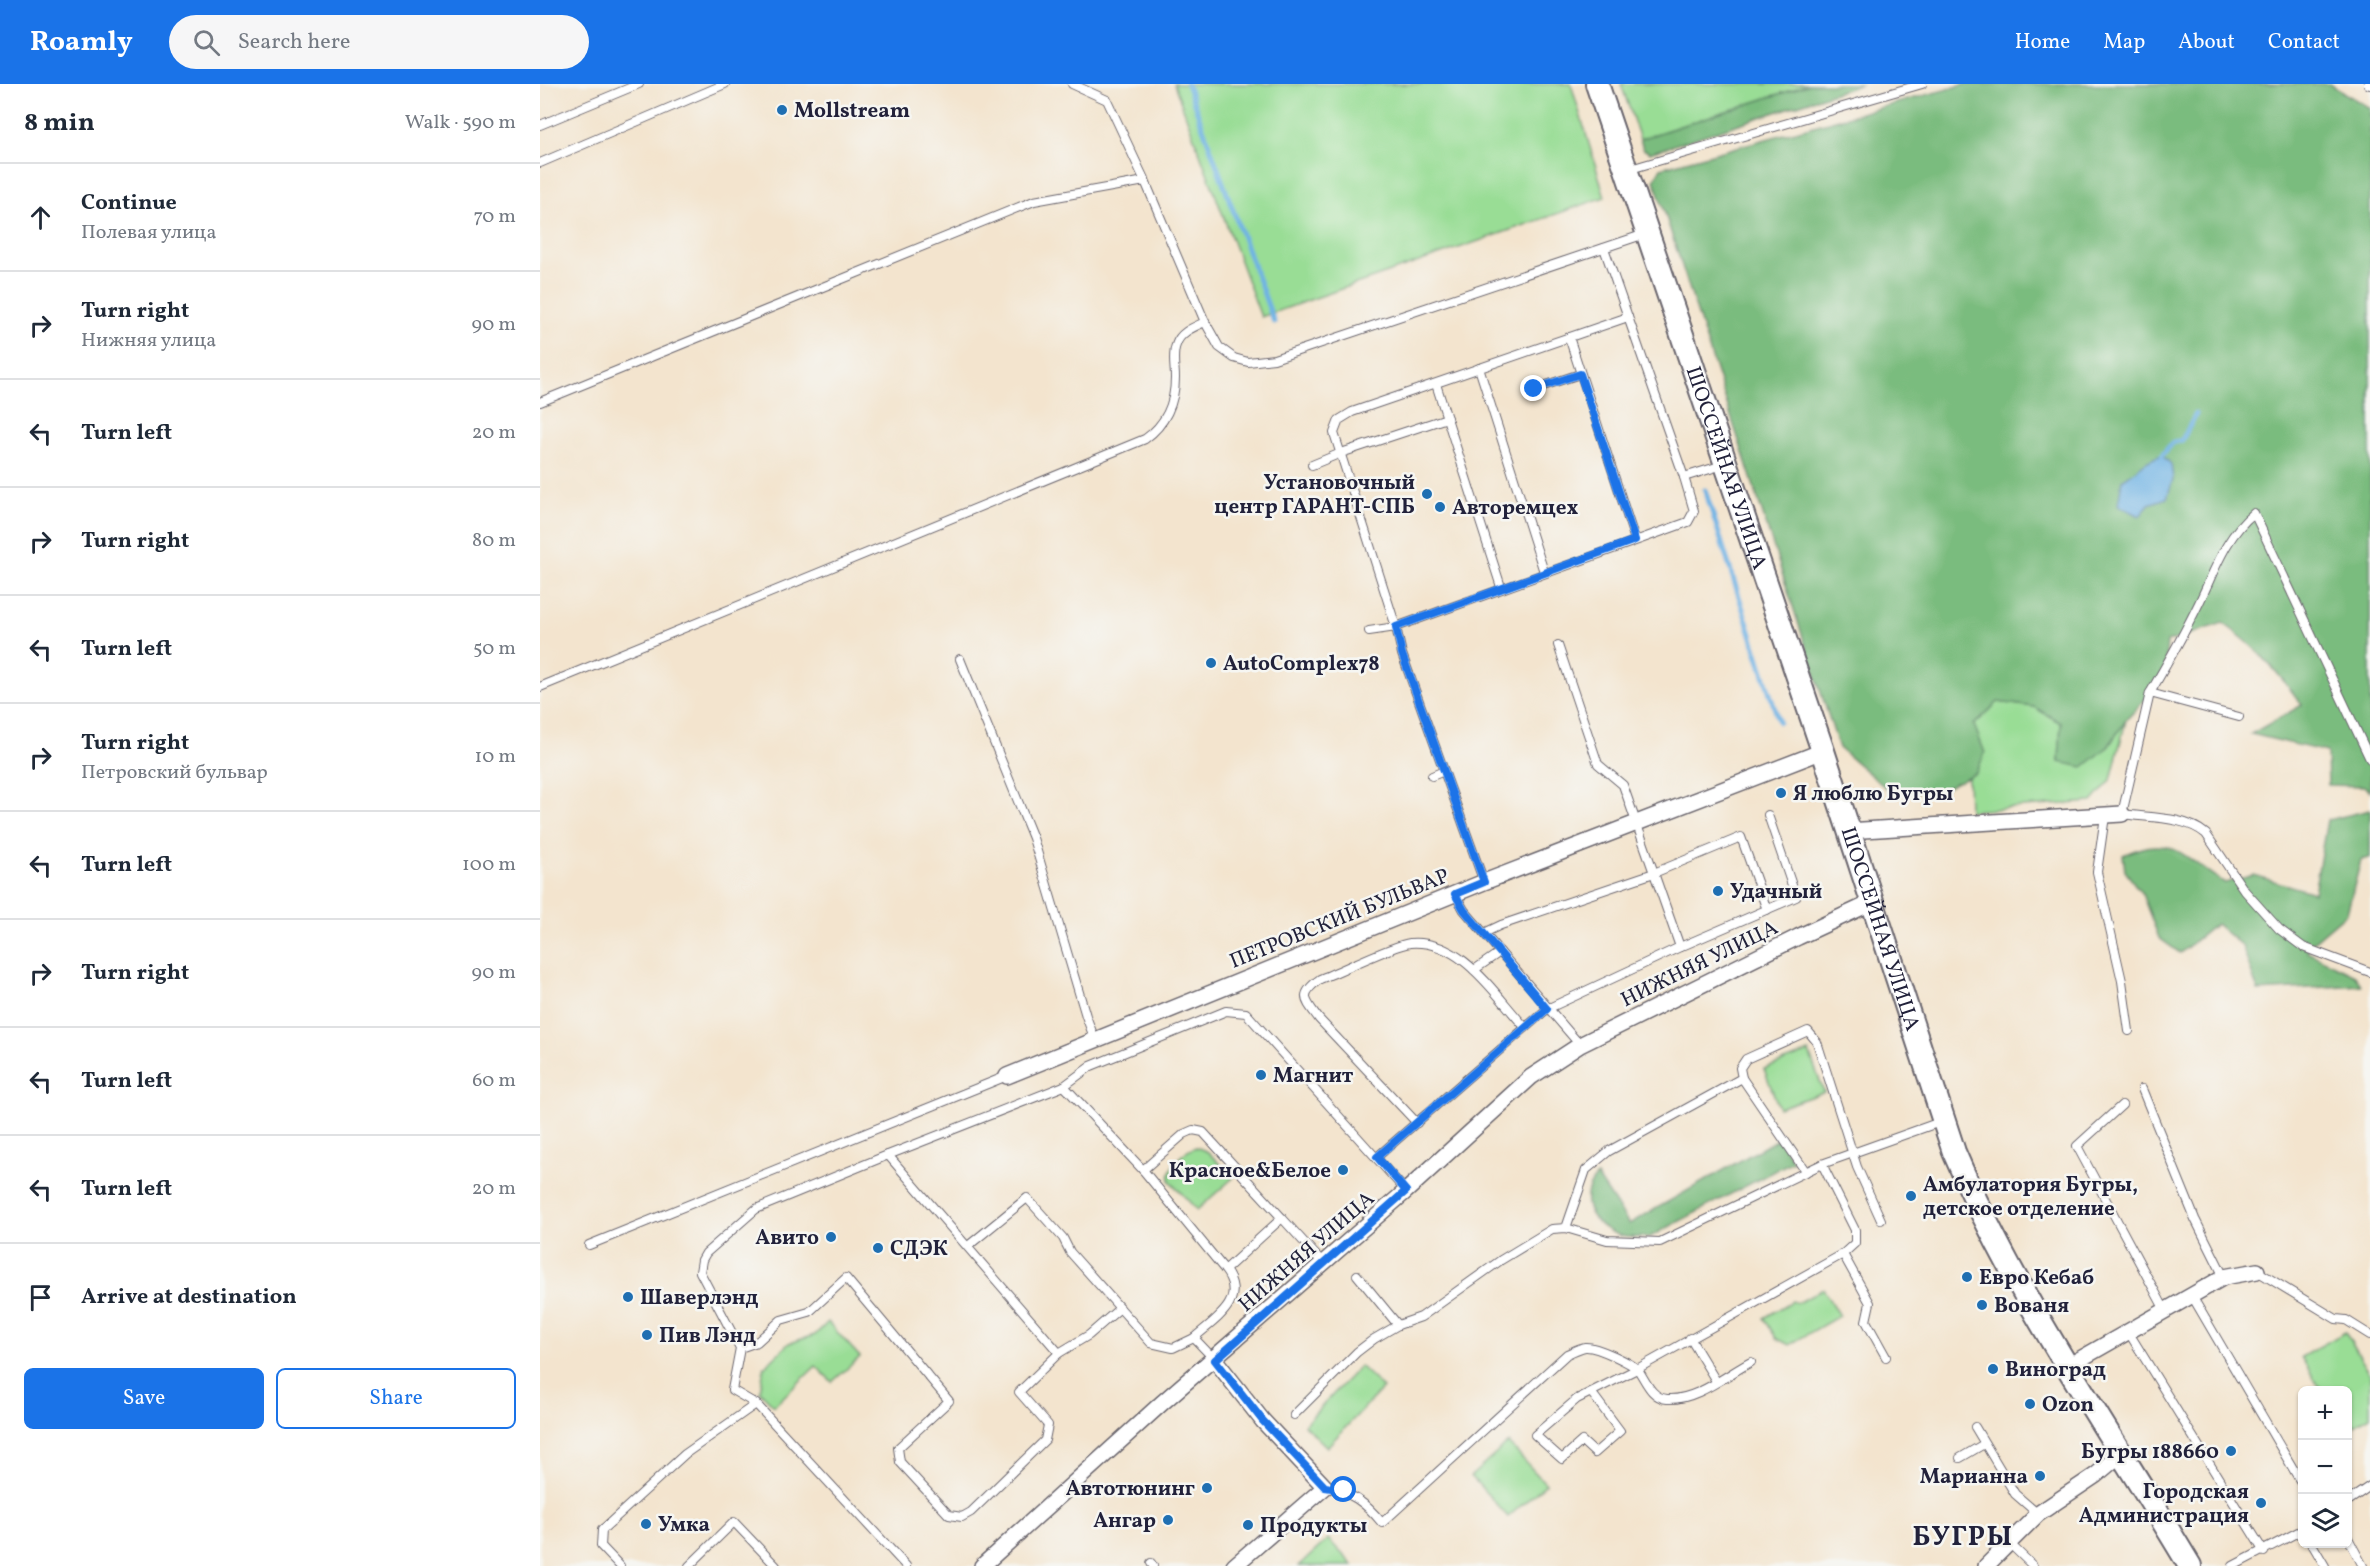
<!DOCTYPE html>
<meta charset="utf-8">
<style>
body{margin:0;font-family:Vollkorn,serif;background:#f6f6f7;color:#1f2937}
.controls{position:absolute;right:18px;bottom:18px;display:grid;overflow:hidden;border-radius:9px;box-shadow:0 2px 4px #0004}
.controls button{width:54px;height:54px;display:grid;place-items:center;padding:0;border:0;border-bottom:2px solid #e0e1e3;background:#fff;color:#1f2937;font:30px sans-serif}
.stop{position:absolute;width:18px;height:18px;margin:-14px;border:4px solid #1a73e8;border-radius:50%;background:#fff}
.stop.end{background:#1a73e8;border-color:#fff;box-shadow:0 2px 6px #0008}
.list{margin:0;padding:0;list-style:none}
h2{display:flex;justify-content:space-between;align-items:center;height:78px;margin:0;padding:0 24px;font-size:26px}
h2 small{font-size:20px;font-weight:400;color:#747a83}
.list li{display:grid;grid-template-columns:39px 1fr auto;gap:18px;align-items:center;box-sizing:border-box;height:108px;padding:0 24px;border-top:2px solid #e0e1e3}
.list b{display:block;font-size:22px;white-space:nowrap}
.list p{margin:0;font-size:20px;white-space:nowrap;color:#747a83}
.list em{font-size:20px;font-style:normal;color:#747a83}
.actions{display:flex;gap:12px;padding:18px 24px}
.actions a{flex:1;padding:14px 0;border:2px solid #1a73e8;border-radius:9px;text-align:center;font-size:21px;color:#1a73e8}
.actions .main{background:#1a73e8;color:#fff}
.icon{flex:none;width:33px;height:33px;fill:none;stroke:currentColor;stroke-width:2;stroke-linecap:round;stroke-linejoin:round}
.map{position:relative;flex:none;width:1830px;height:1482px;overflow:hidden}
header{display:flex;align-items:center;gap:36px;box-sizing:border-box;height:84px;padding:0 30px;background:#1a73e8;color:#fff}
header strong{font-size:28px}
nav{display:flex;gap:33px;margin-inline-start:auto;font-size:21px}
.search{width:420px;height:54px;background:#f6f6f7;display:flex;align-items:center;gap:15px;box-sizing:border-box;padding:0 21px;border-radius:33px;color:#747a83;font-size:22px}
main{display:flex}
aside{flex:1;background:#fff}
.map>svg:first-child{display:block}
.green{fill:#99dd95;stroke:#5e8068;stroke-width:1.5}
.forest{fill:#7abc7e;stroke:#4e6f5c;stroke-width:1.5}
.water{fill:#6eb2e4;stroke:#486a90;stroke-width:1.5}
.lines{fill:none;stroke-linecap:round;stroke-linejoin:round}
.stream{stroke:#6eb2e4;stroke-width:5}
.lane-casing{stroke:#6b666e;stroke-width:10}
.street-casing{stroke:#6b666e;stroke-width:18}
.secondary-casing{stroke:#6b666e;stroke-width:26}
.lane{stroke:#fff;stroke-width:8}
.street{stroke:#fff;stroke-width:15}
.secondary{stroke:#fff;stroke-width:22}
.route{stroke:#1a73e8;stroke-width:8}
.poi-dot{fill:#1f6fb2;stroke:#f6f6f2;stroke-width:2}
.labels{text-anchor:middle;stroke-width:5;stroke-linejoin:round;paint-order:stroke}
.poi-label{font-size:21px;font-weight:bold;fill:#22223b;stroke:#f6f6f2;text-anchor:start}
.street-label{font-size:21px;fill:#22223b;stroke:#f6f6f2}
.district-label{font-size:27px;font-weight:bold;letter-spacing:1.5px;fill:#22223b;stroke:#f6f6f2}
</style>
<header>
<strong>Roamly</strong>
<div class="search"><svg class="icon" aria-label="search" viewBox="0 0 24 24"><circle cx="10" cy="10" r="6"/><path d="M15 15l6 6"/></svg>Search here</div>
<nav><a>Home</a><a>Map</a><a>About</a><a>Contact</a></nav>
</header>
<main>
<aside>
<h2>8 min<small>Walk · 590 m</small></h2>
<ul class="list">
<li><svg class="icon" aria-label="ahead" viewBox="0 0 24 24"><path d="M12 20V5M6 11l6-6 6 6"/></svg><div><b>Continue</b><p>Полевая улица</p></div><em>70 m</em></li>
<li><svg class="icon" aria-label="right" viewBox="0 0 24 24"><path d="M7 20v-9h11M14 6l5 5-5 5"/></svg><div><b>Turn right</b><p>Нижняя улица</p></div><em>90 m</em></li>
<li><svg class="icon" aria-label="left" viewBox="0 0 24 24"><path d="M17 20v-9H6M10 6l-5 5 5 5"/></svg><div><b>Turn left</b></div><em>20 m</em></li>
<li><svg class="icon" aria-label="right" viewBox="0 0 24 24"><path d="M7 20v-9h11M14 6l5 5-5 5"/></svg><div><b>Turn right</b></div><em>80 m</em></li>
<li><svg class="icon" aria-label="left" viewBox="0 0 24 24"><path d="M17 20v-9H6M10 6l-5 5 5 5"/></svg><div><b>Turn left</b></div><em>50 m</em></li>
<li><svg class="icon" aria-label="right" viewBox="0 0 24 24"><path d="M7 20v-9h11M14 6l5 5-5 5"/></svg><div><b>Turn right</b><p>Петровский бульвар</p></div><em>10 m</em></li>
<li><svg class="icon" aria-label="left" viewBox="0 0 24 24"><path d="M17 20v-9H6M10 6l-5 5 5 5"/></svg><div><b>Turn left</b></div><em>100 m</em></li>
<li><svg class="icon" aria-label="right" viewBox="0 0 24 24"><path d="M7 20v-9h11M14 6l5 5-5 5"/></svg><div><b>Turn right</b></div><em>90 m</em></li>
<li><svg class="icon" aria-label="left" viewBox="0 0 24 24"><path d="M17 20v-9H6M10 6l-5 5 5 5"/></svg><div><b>Turn left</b></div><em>60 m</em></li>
<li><svg class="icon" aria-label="left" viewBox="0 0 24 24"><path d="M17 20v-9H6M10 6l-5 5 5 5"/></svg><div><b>Turn left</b></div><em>20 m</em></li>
<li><svg class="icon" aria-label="arrive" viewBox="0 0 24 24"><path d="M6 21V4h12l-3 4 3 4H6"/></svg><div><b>Arrive at destination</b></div></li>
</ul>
<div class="actions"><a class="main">Save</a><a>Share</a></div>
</aside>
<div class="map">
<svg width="1830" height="1482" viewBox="0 0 1830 1482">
<rect width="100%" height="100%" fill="#f6f6f2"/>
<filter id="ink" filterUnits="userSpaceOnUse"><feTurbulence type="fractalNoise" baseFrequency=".0167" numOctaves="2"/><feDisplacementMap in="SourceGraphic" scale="12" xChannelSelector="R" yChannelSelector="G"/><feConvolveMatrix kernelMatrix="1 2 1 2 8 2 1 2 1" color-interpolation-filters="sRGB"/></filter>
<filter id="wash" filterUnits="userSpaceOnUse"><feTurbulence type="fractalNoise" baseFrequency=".008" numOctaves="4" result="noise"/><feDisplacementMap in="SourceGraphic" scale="24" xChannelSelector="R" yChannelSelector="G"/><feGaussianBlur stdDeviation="1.35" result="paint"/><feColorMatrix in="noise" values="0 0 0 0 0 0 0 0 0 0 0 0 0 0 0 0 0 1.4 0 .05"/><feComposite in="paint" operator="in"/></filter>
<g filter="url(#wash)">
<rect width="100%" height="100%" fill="#f3e4ce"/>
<!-- green -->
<g class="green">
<polygon points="634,0 1031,0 1065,113 721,233"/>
<polygon points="1081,0 1270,0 1100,55"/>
<polygon points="1458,618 1494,623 1521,639 1519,678 1568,663 1586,636 1571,696 1552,718 1429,727 1428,693 1436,689 1434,641"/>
<polygon points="1269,968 1284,1008 1239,1024 1224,985"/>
<path d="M656,1063L668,1068L693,1094L657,1126L630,1097C626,1083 644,1067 656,1063Z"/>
<polygon points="1283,1205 1299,1232 1249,1261 1236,1254 1224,1234 1252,1217 1258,1219"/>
<polygon points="288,1238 320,1273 292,1298 276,1282 234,1322 220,1308 224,1283 249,1259 275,1251"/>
<polygon points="1805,1248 1830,1290 1830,1332 1808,1345 1808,1306 1781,1306 1761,1273"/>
<polygon points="820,1282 843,1304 787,1363 764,1341"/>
<polygon points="968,1359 1006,1400 968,1433 931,1392"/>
<polygon points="788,1455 814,1482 759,1482"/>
</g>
<!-- forest -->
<g class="forest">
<polygon points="1270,0 1322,0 1110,69 1103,65 1100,55"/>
<path d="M1426,0H1789L1830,24V707L1824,702L1788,701L1787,668L1711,650L1762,621C1737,587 1718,564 1683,539L1627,558L1625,586L1606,615L1586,636L1568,663L1543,683L1519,678L1521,639L1494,623L1458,618L1434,641L1445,669L1436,689L1397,708L1352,709L1299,664L1114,96L1121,84Z"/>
<path d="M1830,726V774L1821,776L1807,829L1771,860L1767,868L1815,891L1821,901L1718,907L1702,862L1676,840L1640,869L1619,854L1602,810L1585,787L1583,771C1633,747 1644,775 1685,799L1714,791L1774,809L1787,736Z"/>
<path d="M1238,1055L1253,1077L1110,1153C1102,1153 1093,1154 1086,1153C1056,1147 1032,1118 1057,1092L1089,1140Z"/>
</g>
<!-- water -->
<path class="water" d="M1622,371L1631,380L1633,395L1627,414L1609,420L1600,432L1578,421L1582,396C1597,387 1604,376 1622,371Z"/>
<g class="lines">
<!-- stream -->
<g class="stream">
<polyline points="647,0 734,238"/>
<polyline points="1622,371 1632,359 1642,356 1656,330"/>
<polyline points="1165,406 1239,638"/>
</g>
</g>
</g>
<g filter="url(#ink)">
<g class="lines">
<defs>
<g id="lane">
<polyline points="532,0 567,16 605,97"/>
<polyline points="1828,0 1830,1"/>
<polyline points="0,41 99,0"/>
<polyline points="0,79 185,0"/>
<polyline points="1087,86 1382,0"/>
<polyline points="1064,164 1088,233"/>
<polygon points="1088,233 1144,393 1154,427 1148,438 856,543 794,349 799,336 812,328"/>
<polyline points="1029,253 1095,456"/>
<polyline points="939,284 1004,488"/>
<polyline points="896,300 961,503"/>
<polyline points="994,305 1040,290"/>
<polyline points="0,318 494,117 605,97 665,238 679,263 694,274 708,278 734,275 1105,150"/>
<polyline points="772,381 801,369 907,334"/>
<polyline points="1144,393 1183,381"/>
<polyline points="829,547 856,543 862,570 944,798"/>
<polyline points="1018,561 1058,680 1083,701 1140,863"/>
<polyline points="420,575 493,754 546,932 555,956"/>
<path d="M0,603L605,355C625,341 635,319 635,294C635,283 632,271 636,261C640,248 654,243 665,238"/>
<path d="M1610,609C1627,580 1644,550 1659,519C1675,486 1685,453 1714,429L1830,675"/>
<path d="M1699,633L1610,609L1582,730C1609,734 1645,732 1666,750L1704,806L1739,845L1763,863L1830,888"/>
<polyline points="892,692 904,687"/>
<polyline points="1565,732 1557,788 1582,897 1589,947"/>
<polyline points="915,810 924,826 1040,961"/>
<polyline points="944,849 961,841 1114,789 1201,753 1227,826"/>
<polyline points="934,886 960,868"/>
<polyline points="1602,1005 1655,1135 1684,1193"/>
<polyline points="1582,1021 1537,1062 1626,1228"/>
<path d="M877,1039L779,935C765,916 758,911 780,895C799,888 853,861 870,859C922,855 954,910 985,943"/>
<polyline points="348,1071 524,1002"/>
<polyline points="837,1073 1007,925 1140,863 1256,813 1228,731"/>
<polyline points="603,1086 644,1050 653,1046 663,1048 742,1134"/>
<polyline points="1266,1088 1202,994 1200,984 1206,975 1268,947 1277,958 1317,1083 1341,1136"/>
<polyline points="1026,1144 1046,1086 1069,1067 1202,994"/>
<polyline points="49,1161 467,992"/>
<polyline points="428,1162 487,1114 523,1154 530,1168 611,1259 633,1264 654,1254"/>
<polyline points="1303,1170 1330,1219 1326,1237 1346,1273"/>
<polyline points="783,1179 742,1134 685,1186 603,1086 524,1002 551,982 686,927 706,929 866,1107"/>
<polyline points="1717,1187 1796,1235 1806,1236 1830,1251"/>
<polyline points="817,1191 858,1241"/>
<polyline points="1652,1212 1762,1400"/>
<polyline points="1589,1249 1724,1468"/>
<polyline points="1150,1254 1176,1297"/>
<polyline points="200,1264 217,1258 241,1236 269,1228 306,1194 409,1317 358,1364 360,1378 409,1431 422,1433 431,1428 505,1356 508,1341 479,1308 519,1269"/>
<path d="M674,1275L654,1254C675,1235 708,1217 685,1186"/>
<polyline points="1051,1308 1080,1347 1055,1369 1042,1357 1022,1375 995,1351 1037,1315 1097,1285 1303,1170 1315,1159 1315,1146 1282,1080"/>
<polyline points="754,1331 817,1268 834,1255 858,1241 881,1233 961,1176 1012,1145 1026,1144 1067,1156 1120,1158 1282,1080 1400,1038"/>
<polyline points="1435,1343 1475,1410 1498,1430"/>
<polyline points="1420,1374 1444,1360"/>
<path d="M785,1403C810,1407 826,1419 842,1439L1027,1270C1032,1268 1039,1264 1045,1263C1056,1262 1092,1279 1099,1287C1106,1298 1112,1314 1127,1315C1156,1317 1186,1291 1211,1278"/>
<polyline points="1808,1417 1830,1402"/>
<polyline points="1808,1454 1823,1482"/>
<polyline points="1468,1458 1493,1482"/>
<polyline points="1772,1460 1785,1482"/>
<polyline points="611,1479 613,1482"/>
<polyline points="80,1482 61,1462 62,1446 145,1370 216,1320"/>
<polyline points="149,1482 194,1438 236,1482"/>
<polyline points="366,1482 216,1320 192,1306 200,1264 160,1188 162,1176 166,1169 216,1125 348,1071 519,1269 549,1251 580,1224"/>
<polyline points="1693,1482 1762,1446"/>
</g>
<g id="street">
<polyline points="1307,747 1582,730"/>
<polyline points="467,992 944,798 1283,667"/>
<polyline points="675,1276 723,1337 785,1403 694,1482"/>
<polyline points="1528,1282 1684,1193 1717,1187"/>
<polyline points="442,1482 622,1319 866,1107 991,993 1040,961 1258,853 1331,819"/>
<polyline points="1446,1482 1498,1430 1556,1391 1582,1369"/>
</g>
<g id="secondary">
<path id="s1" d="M1057,0L1283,667L1414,1068C1476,1214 1569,1346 1650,1482"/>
</g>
</defs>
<!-- lane casing -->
<use href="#lane" class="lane-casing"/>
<!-- street casing -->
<use href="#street" class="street-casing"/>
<!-- secondary casing -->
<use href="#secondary" class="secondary-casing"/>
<!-- lane -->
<use href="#lane" class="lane"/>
<!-- street -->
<use href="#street" class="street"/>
<!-- secondary -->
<use href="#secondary" class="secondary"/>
</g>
</g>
<g class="lines" filter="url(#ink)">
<!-- route -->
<polyline class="route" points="804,1406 785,1403 723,1337 675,1276 866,1107 837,1073 1007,925 924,826 915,810 944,798 862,570 856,543 1095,456 1040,290 994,305"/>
</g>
<!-- markers -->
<g class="poi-dot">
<circle cx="242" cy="26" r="6"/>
<circle cx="887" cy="410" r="6"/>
<circle cx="900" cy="423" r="6"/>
<circle cx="671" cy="579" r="6"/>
<circle cx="1241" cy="709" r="6"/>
<circle cx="1178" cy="807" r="6"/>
<circle cx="721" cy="991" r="6"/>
<circle cx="803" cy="1086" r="6"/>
<circle cx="1371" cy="1112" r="6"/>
<circle cx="291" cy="1153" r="6"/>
<circle cx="338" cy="1164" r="6"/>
<circle cx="1427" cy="1193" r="6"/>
<circle cx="88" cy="1213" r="6"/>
<circle cx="1442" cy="1221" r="6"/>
<circle cx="107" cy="1251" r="6"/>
<circle cx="1453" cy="1285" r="6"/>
<circle cx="1490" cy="1320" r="6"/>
<circle cx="1691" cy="1367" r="6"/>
<circle cx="1500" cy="1392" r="6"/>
<circle cx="667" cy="1404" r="6"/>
<circle cx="1721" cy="1419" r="6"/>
<circle cx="628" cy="1436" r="6"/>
<circle cx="106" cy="1440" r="6"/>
<circle cx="708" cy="1441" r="6"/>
</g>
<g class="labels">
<!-- poi labels -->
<g class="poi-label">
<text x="254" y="33">Mollstream</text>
<text x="875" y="405" text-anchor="end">Установочный<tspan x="875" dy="24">центр ГАРАНТ-СПБ</tspan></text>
<text x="912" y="430">Авторемцех</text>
<text x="683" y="586">AutoComplex78</text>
<text x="1253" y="716">Я люблю Бугры</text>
<text x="1190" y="814">Удачный</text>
<text x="733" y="998">Магнит</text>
<text x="791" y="1093" text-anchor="end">Красное&amp;Белое</text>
<text x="1383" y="1107">Амбулатория Бугры,<tspan x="1383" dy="24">детское отделение</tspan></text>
<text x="279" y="1160" text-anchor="end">Авито</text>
<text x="350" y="1171">СДЭК</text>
<text x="1439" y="1200">Евро Кебаб</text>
<text x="100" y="1220">Шаверлэнд</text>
<text x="1454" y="1228">Вованя</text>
<text x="119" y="1258">Пив Лэнд</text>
<text x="1465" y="1292">Виноград</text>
<text x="1502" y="1327">Ozon</text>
<text x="1679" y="1374" text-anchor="end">Бугры 188660</text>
<text x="1488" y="1399" text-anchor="end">Марианна</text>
<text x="655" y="1411" text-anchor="end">Автотюнинг</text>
<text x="1709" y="1414" text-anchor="end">Городская<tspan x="1709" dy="24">Администрация</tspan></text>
<text x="616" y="1443" text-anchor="end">Ангар</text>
<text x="118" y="1447">Умка</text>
<text x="720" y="1448">Продукты</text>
</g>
<!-- street labels -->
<g class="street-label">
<text dy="7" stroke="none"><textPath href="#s1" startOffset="405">ШОССЕЙНАЯ УЛИЦА</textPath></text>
<text transform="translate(799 834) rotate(-22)" y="7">ПЕТРОВСКИЙ БУЛЬВАР</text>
<text dy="7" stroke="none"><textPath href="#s1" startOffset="891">ШОССЕЙНАЯ УЛИЦА</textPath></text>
<text transform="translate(1159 879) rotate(-26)" y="7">НИЖНЯЯ УЛИЦА</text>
<text transform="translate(766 1167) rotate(-41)" y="7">НИЖНЯЯ УЛИЦА</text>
</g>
<!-- district labels -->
<g class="district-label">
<text x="1423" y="1461">БУГРЫ</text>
</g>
</g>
</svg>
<div class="controls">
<button>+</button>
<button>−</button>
<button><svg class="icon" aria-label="layers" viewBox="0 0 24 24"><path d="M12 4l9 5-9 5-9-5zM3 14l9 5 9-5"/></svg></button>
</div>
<div class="stop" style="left:804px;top:1406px"></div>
<div class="stop end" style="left:994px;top:305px"></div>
</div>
</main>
